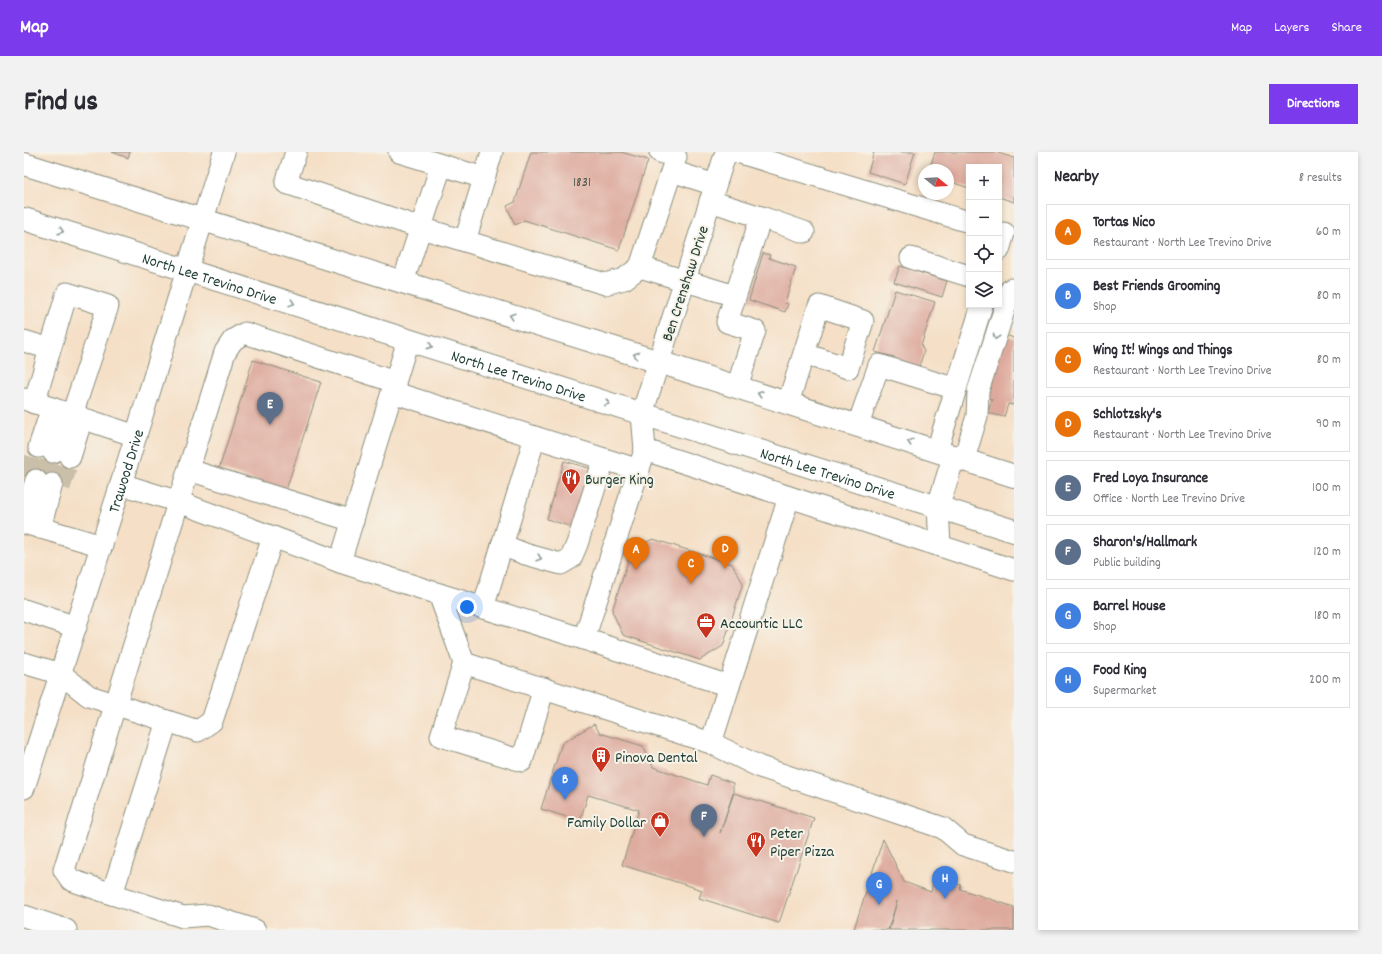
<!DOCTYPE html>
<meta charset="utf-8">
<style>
body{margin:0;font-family:Dekko,sans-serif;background:#f2f2f3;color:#2b2b33}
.controls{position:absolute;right:12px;top:12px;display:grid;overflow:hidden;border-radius:0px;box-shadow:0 2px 6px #0003}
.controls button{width:36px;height:36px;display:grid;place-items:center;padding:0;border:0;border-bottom:1px solid #e1e1e2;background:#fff;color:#2b2b33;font:20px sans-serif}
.compass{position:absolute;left:894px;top:12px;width:36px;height:36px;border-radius:50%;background:#fff;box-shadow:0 2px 6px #0003;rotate:108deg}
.you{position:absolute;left:443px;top:455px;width:14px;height:14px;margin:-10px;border:3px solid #fff;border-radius:50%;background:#1a73e8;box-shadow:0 0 0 6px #1a73e833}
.badge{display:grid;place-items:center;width:26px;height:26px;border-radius:50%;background:#7c3aed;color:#fff;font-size:13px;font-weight:700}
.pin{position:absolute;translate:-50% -33px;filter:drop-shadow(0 1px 2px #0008)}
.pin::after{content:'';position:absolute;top:21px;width:14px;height:12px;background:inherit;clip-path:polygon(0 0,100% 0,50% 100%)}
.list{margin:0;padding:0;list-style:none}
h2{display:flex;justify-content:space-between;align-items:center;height:52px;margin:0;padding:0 16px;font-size:17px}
h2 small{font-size:13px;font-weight:400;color:#7c7c81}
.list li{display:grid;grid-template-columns:26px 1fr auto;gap:12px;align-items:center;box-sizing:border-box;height:56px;margin:0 8px 8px;padding:0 8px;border:1px solid #e1e1e2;border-radius:0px}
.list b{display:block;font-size:15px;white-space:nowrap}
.list p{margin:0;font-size:13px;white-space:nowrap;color:#7c7c81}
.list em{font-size:13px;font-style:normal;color:#7c7c81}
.icon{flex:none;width:22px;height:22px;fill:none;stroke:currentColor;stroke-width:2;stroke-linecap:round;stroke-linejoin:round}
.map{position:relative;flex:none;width:990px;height:778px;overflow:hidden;border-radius:0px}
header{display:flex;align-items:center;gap:24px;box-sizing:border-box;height:56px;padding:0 20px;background:#7c3aed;color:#fff}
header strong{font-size:19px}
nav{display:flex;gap:22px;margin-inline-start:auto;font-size:14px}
.intro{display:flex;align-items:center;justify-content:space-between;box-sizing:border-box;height:96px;padding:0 24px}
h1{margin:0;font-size:28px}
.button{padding:10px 18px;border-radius:0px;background:#7c3aed;color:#fff;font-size:14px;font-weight:700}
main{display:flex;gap:24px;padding:0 24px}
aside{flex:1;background:#fff;border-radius:0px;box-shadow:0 2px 6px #0003}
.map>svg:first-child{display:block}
.building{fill:#dda99c}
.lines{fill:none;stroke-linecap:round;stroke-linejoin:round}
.minor-tunnel{stroke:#cabfa9;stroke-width:21;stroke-dasharray:21 10;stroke-linecap:butt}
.minor-casing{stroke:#8a8e7d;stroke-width:23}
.major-casing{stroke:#8a8e7d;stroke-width:24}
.minor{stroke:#fff;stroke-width:21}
.major{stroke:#fff;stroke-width:22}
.oneway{stroke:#8f9e9a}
.labels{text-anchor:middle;stroke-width:4;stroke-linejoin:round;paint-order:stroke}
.number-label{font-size:14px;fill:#4e584e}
.street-label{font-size:16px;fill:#1f3d34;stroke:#f7f3e8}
.poi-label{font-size:16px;fill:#1f3d34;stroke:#f7f3e8;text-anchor:start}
</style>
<header>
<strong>Map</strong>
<nav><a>Map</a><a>Layers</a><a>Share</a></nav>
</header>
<div class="intro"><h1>Find us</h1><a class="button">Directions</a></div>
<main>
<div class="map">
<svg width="990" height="778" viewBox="0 0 990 778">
<rect width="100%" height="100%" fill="#f7f3e8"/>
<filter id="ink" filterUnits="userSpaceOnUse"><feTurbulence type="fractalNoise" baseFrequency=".025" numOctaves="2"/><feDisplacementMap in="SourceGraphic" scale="8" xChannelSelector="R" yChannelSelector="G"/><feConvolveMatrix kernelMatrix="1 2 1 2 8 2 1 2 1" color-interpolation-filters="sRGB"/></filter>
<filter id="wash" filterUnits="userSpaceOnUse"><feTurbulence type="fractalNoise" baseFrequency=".012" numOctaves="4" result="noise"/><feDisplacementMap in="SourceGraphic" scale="16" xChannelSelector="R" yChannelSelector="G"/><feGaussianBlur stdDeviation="0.9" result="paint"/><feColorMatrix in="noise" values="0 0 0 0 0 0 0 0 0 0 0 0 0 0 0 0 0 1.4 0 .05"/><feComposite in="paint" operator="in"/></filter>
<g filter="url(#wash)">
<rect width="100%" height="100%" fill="#f5dfc6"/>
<g id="blocks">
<!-- building -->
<g class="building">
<polygon points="88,0 106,0 104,6"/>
<polygon points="507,0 597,0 624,8 595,98 500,68 491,73 483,54 491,50"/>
<polygon points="850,0 891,0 881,32 844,20"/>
<polygon points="911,0 971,0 990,6 990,50 975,45 975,15 945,15 945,36 924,29 924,18 905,18"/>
<polygon points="739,101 746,103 745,106 772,115 761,151 764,152 761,160 725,148"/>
<polygon points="876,114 923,129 918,145 870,130"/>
<polygon points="871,138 911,150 897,194 900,199 894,218 872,211 870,205 851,200"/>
<polygon points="981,183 990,186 990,251 989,253 984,252 980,265 964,261 968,247 962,245"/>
<polygon points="229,208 297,230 262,338 195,317"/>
<polygon points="540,309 572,318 554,377 523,367"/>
<polygon points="629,387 708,412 719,431 699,494 676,508 599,483 588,459 608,397"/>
<polygon points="570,572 576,581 619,594 629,615 683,633 686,623 709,631 709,641 696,681 710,641 790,666 755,771 675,746 678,738 598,713 615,658 564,643 556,669 517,657 538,591"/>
<polygon points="859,687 880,730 907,740 910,725 937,733 936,737 990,755 990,778 865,778 873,749 864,778 830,777"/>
</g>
</g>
</g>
<g filter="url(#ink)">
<use href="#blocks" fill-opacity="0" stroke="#8a8e7d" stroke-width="1"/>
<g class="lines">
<!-- minor-tunnel -->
<g class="minor-tunnel">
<polyline points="4,326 15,295"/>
<polyline points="20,330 29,300"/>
<polyline points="36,335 46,305"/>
</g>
<defs>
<g id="minor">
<polyline points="272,0 262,31 397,76 441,89"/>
<polyline points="375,0 460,26"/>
<polyline points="468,0 441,89 581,132 600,127 616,115 652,5 636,0"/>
<polyline points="702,0 618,262 621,298 990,418"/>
<polyline points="713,0 945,70"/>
<polyline points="648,19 691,33"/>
<polyline points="686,49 737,65"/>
<polyline points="975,98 980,81"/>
<polyline points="887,106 945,124"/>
<polyline points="616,115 711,144"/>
<polyline points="379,130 417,14"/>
<polyline points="0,189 26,197"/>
<polyline points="713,235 731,179 703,170 737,65 780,80"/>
<polyline points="368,240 615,318"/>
<polyline points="0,247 112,284"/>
<polyline points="10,251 43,141 84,154 48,263"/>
<polyline points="764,251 795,154 839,169 824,216 780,202"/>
<polyline points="834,273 855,213 932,237"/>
<polyline points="15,295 28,256"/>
<polyline points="913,298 958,153"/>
<polyline points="29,300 43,261"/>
<polyline points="46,305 58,266"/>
<polyline points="940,307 953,264 954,239 987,137 990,138"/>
<polyline points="165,318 329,369"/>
<polyline points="97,332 155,350 316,410 415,442 440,511 687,591 736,615 919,676 939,693 990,709"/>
<polyline points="914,355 916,394"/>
<polyline points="0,367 12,328"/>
<polyline points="0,371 78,394"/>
<polyline points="16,376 28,332"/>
<polyline points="478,393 501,402 537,412 547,406 553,392 580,307"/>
<polyline points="316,410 384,188"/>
<polyline points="415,442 560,487 621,298"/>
<polyline points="459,456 511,285"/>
<polyline points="0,458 52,475"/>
<polyline points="560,487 705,534"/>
<polyline points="0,511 37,522 65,544 174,579 188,569 249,385"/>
<polyline points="440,511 417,584 498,609 520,536"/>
<polyline points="143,569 88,742 47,728 40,718 201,200 209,188 221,181 371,230"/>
<polyline points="687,591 765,345"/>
<path id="s1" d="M0,636L97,332L163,118L200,0"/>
<polyline points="88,742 159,765 184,763 231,778"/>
<polyline points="0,764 42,778"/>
</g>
<g id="major">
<polyline points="0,12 635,210 990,324"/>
<path id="s2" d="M0,67L990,379"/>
<polyline points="914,355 930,304"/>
</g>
</defs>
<!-- minor casing -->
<use href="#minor" class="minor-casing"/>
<!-- major casing -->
<use href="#major" class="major-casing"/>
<!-- minor -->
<use href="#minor" class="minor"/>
<!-- major -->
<use href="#major" class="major"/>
</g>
<!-- one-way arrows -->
<defs><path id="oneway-chevron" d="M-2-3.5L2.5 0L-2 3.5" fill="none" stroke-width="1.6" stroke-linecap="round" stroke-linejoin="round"/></defs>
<g class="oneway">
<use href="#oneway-chevron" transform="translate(37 79) rotate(17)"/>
<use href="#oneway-chevron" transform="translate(268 151) rotate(18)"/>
<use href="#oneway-chevron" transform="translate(488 164) rotate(-163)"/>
<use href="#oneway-chevron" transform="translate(972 185) rotate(108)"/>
<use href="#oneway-chevron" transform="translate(406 194) rotate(18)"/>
<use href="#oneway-chevron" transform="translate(612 203) rotate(-163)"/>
<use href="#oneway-chevron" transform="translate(736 242) rotate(-162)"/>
<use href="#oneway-chevron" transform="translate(583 251) rotate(18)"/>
<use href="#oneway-chevron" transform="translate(886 290) rotate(-162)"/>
<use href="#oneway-chevron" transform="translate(515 406) rotate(16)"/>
</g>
</g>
<!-- icons -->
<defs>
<symbol id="restaurant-pin" viewBox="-11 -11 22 30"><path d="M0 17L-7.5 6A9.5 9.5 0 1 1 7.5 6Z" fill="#c8321e" stroke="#f7f3e8"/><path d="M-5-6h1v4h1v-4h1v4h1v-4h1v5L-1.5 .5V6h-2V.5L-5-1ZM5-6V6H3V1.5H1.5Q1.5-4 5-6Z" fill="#fff"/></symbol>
<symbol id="office-pin" viewBox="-11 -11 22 30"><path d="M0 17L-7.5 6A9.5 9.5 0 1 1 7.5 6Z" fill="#c8321e" stroke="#f7f3e8"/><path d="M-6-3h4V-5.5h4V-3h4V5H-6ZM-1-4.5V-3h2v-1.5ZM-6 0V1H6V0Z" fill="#fff"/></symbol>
<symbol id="building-pin" viewBox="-11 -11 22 30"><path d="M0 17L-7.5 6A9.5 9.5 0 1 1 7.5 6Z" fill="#c8321e" stroke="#f7f3e8"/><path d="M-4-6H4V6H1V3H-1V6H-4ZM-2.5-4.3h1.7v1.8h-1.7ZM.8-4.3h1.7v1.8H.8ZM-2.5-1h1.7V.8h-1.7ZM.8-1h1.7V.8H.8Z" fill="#fff"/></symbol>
<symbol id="shop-pin" viewBox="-11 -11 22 30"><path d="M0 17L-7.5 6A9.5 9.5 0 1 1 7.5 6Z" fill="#c8321e" stroke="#f7f3e8"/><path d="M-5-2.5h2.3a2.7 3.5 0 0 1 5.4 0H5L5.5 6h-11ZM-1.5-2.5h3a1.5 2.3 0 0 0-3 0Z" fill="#fff"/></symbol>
</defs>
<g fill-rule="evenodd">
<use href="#restaurant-pin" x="536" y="315" width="22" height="30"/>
<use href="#office-pin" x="671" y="459" width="22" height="30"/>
<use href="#building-pin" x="566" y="593" width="22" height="30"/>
<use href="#shop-pin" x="625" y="658" width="22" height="30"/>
<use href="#restaurant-pin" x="721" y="678" width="22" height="30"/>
</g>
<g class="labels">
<!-- number labels -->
<g class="number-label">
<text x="558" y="34">1831</text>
</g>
<!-- street labels -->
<g class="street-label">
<text dy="6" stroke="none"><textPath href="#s2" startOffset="195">North Lee Trevino Drive</textPath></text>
<text transform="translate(660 131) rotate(-72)" y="6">Ben Crenshaw Drive</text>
<text dy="6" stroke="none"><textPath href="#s2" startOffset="519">North Lee Trevino Drive</textPath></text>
<text dy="6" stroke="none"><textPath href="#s1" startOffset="333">Trawood Drive</textPath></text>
<text dy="6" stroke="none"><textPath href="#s2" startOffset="843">North Lee Trevino Drive</textPath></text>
</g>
<!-- poi labels -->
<g class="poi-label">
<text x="561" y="332">Burger King</text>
<text x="696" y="476">Accountic LLC</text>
<text x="591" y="610">Pinova Dental</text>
<text x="622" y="675" text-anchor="end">Family Dollar</text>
<text x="746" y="686">Peter<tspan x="746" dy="18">Piper Pizza</tspan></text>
</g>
</g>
</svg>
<div class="controls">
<button>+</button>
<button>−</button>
<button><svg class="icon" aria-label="locate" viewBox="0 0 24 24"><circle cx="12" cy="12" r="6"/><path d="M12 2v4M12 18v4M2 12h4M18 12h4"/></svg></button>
<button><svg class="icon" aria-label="layers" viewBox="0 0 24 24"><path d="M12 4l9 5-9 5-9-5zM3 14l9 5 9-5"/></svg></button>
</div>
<svg class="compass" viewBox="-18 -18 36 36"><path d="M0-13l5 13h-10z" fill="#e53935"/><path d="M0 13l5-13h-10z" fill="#7c7c81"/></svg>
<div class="you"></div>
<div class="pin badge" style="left:612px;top:418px;background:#e8710a">A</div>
<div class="pin badge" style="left:541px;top:648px;background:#3f7fe0">B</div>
<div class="pin badge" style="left:667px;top:432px;background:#e8710a">C</div>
<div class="pin badge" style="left:701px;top:417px;background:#e8710a">D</div>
<div class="pin badge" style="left:246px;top:273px;background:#5c6f8a">E</div>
<div class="pin badge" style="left:680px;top:685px;background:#5c6f8a">F</div>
<div class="pin badge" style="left:855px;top:753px;background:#3f7fe0">G</div>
<div class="pin badge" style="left:921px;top:747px;background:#3f7fe0">H</div>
</div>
<aside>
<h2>Nearby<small>8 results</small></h2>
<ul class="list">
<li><span class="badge" style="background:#e8710a">A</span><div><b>Tortas Nico</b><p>Restaurant · North Lee Trevino Drive</p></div><em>60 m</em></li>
<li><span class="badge" style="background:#3f7fe0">B</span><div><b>Best Friends Grooming</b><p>Shop</p></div><em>80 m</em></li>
<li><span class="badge" style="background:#e8710a">C</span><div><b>Wing It! Wings and Things</b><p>Restaurant · North Lee Trevino Drive</p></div><em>80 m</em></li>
<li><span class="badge" style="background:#e8710a">D</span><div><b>Schlotzsky's</b><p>Restaurant · North Lee Trevino Drive</p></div><em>90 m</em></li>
<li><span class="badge" style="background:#5c6f8a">E</span><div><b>Fred Loya Insurance</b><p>Office · North Lee Trevino Drive</p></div><em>100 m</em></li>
<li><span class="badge" style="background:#5c6f8a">F</span><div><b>Sharon's/Hallmark</b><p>Public building</p></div><em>120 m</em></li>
<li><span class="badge" style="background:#3f7fe0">G</span><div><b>Barrel House</b><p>Shop</p></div><em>180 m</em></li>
<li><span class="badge" style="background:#3f7fe0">H</span><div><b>Food King</b><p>Supermarket</p></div><em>200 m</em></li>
</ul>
</aside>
</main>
